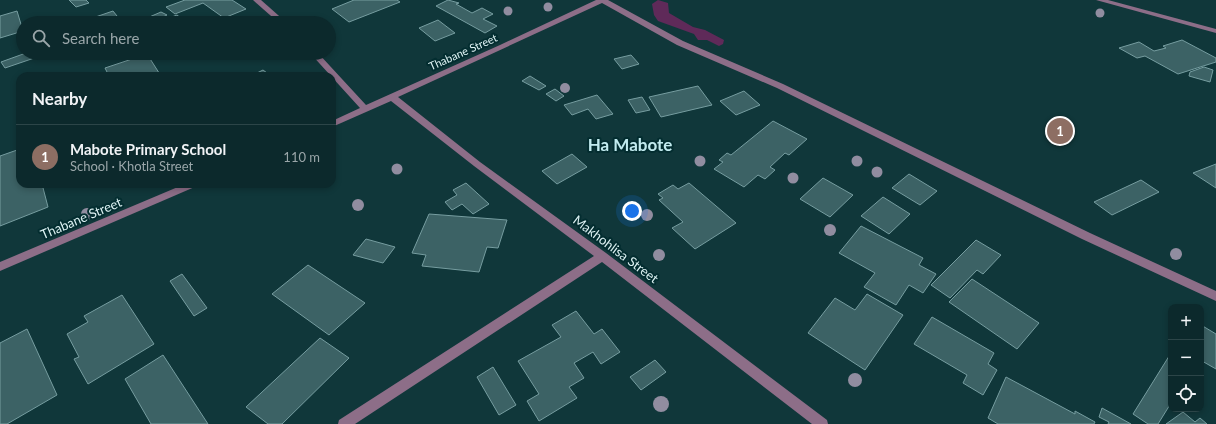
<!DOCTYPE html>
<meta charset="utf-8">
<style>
body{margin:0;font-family:Lato,sans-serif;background:#153134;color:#f1f3f6}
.controls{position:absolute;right:12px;bottom:12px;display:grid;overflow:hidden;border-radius:8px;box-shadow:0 2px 6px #0003}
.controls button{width:36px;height:36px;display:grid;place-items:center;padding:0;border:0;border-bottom:1px solid #2c4548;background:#0c292c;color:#f1f3f6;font:20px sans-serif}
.you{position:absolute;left:632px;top:211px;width:14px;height:14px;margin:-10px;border:3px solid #fff;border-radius:50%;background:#1a73e8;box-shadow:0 0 0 6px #1a73e833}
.badge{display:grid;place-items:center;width:26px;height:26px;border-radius:50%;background:#1a73e8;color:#fff;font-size:13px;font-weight:700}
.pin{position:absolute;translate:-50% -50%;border:2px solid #fff;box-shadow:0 1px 4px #0006}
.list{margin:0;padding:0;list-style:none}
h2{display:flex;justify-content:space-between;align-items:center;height:52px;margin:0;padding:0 16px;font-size:17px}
h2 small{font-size:13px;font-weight:400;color:#9aa6a9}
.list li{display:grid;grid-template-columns:26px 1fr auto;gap:12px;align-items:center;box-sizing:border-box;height:64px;padding:0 16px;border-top:1px solid #2c4548}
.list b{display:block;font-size:15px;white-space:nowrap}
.list p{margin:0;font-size:13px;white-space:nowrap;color:#9aa6a9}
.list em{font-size:13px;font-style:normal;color:#9aa6a9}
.icon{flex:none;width:22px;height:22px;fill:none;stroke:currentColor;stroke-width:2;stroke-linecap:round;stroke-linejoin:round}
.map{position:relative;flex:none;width:1216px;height:424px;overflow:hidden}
.search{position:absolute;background:#0c292c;box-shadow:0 2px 6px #0003;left:16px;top:16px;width:320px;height:44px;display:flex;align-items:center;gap:10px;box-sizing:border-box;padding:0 14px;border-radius:22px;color:#9aa6a9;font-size:15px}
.panel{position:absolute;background:#0c292c;box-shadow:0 2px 6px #0003;left:16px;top:72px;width:320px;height:116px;border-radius:12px}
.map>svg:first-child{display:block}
.green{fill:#5f2a59}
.building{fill:#3c6265;stroke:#769da0}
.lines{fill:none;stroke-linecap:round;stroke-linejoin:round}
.minor{fill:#8d6e88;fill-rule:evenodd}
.tree{fill:#918da0}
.labels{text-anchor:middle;stroke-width:4;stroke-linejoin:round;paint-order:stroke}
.far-street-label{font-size:11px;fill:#ddf2f3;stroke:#032d30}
.street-label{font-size:13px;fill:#ddf2f3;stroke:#032d30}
.district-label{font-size:17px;font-weight:bold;fill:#c2ebef;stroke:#032d30}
</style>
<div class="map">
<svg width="1216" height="424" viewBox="0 0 1216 424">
<rect width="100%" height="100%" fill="#10373a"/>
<!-- green -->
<polygon class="green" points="658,0 668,3 669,13 693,27 705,30 724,40 723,44 719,46 707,40 698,40 694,34 658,21 654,15 652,4"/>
<!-- building -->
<g class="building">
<polygon points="69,0 86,0 89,3 76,7"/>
<polygon points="185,0 232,0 246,9 224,18 203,3 175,14 166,7"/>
<polygon points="354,0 397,0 400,2 349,22 332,9"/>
<polygon points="448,0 459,3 456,4 472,13 482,8 493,14 483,19 497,26 485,33 436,6"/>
<polygon points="17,11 23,31 0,38 0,16"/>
<polygon points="113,11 117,16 99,23 78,23"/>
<polygon points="161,12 167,15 153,22 147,18"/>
<polygon points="177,15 187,23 156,23"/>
<polygon points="438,20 455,33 435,41 419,28"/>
<polygon points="1182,40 1216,58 1216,62 1178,74 1145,56 1137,58 1119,48 1139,42 1154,51 1166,48 1163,46"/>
<polygon points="26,53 49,53 5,68 1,62"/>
<polygon points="147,54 161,76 109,76 105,68"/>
<polygon points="631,55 639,64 622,69 614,59"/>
<polygon points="1204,67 1213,70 1210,82 1189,76 1190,72"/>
<polygon points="263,70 271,76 251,76"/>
<polygon points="530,76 546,86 539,90 522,81"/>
<polygon points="698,86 712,105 661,117 649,97"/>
<polygon points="555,89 564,96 556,101 546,94"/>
<polygon points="744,91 760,105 736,115 720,101"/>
<polygon points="597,95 613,114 596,119 588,109 572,115 564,105"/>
<polygon points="642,97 650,110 636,113 628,100"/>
<polygon points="773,121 807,139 789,155 785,153 770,167 775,170 765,179 758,175 744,187 714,169 723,162 719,160 727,153 731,155"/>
<polygon points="20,149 20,184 42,184 48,207 0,226 0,156"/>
<polygon points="572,154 587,167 557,184 542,171"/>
<polygon points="1216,164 1216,188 1193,173"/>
<polygon points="909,174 937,191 920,205 892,188"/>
<polygon points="823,178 853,195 830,217 800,199"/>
<polygon points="1141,180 1159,192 1112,215 1094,202"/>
<polygon points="466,183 489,204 473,214 462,204 452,210 445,202 457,195 453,190"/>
<polygon points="689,183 736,223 695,249 672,228 683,222 659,200 663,198 658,194 673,185 678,189"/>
<polygon points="883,197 910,214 889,234 861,216"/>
<polygon points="429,214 507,220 498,248 487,247 479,272 422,266 426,255 412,253"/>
<polygon points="861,226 923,258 919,265 936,274 923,293 909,285 896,305 864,287 875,273 839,253"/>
<polygon points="366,239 395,247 383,263 353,255"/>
<polygon points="976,240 1001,255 983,274 977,270 950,298 931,285"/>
<polygon points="308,265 365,303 329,335 272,294"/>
<polygon points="182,274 207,308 194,316 170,281"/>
<polygon points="972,279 1039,323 1017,349 949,302"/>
<polygon points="867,294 903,315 865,370 808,333 835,298 855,310"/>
<polygon points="122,295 154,344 88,384 74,359 79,357 67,334 88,322 84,316"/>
<polygon points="576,311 594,334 602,329 620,352 601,364 593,352 574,363 584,378 569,387 577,398 539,421 527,401 539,394 518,361 561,337 552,325"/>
<polygon points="932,317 994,353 988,364 997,370 983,395 963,383 967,375 914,344"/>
<polygon points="1201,325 1216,334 1216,369 1202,361 1201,364"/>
<polygon points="27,329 57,395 7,424 0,424 0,343"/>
<polygon points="320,338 349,358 282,424 268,424 246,407"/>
<polygon points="1171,353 1171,403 1158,424 1148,424 1133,414"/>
<polygon points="163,355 208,424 151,424 125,379"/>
<polygon points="655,360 666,372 641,390 630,377"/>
<polygon points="493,367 516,405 499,415 477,377"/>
<polygon points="1006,377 1075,414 1075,411 1095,422 1094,424 998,424 988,418"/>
<polygon points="1102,408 1131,424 1108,424 1109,422 1099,417"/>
<polygon points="1183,412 1195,422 1200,418 1207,424 1166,424"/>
</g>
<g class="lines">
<!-- minor -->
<g class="minor">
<polygon points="253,0 261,0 287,23 279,23"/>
<polygon points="596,0 608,0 683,41 783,84 1090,233 1216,291 1216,301 1082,239 777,88 677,45 602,3 398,97 480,162 606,253 827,420 828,424 812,424 602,262 355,424 338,424 339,420 594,256 474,166 391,101 332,127 332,121 360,108 310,53 318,53 366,105 500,45"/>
<polygon points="1096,0 1108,0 1216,29 1216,33"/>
<polygon points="185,184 199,184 197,186 0,271 0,262"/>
</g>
</g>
<!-- trees -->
<g class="tree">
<circle cx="548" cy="7" r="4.5"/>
<circle cx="508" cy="11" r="4.5"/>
<circle cx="1100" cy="13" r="4.5"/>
<circle cx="565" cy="88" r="5"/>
<circle cx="700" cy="161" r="5.5"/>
<circle cx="857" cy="161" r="5.5"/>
<circle cx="397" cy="169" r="5.5"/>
<circle cx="877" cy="172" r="5.5"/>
<circle cx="793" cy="178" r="5.5"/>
<circle cx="358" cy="205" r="6"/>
<circle cx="87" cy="214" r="6"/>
<circle cx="647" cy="215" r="6"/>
<circle cx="830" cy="230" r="6"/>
<circle cx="1176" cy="254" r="6"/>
<circle cx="659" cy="255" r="6"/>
<circle cx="855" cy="380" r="7"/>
<circle cx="661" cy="404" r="8"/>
</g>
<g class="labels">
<!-- far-street labels -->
<g class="far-street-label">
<text transform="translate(463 52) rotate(-24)" y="4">Thabane Street</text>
</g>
<!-- street labels -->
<g class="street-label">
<text transform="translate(81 218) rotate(-23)" y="5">Thabane Street</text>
<text transform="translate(616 249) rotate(37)" y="5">Makhohlisa Street</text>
</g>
<!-- district labels -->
<g class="district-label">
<text x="630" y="151">Ha Mabote</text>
</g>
</g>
</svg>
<div class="controls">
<button>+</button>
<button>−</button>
<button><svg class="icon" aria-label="locate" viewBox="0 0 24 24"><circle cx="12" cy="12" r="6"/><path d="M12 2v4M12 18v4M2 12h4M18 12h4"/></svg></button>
</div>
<div class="you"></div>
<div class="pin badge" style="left:1060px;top:131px;background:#8d6e63">1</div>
<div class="search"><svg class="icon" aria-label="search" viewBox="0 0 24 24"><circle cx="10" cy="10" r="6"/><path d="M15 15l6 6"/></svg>Search here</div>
<section class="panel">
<h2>Nearby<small></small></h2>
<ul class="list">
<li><span class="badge" style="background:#8d6e63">1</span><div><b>Mabote Primary School</b><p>School · Khotla Street</p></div><em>110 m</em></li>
</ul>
</section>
</div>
